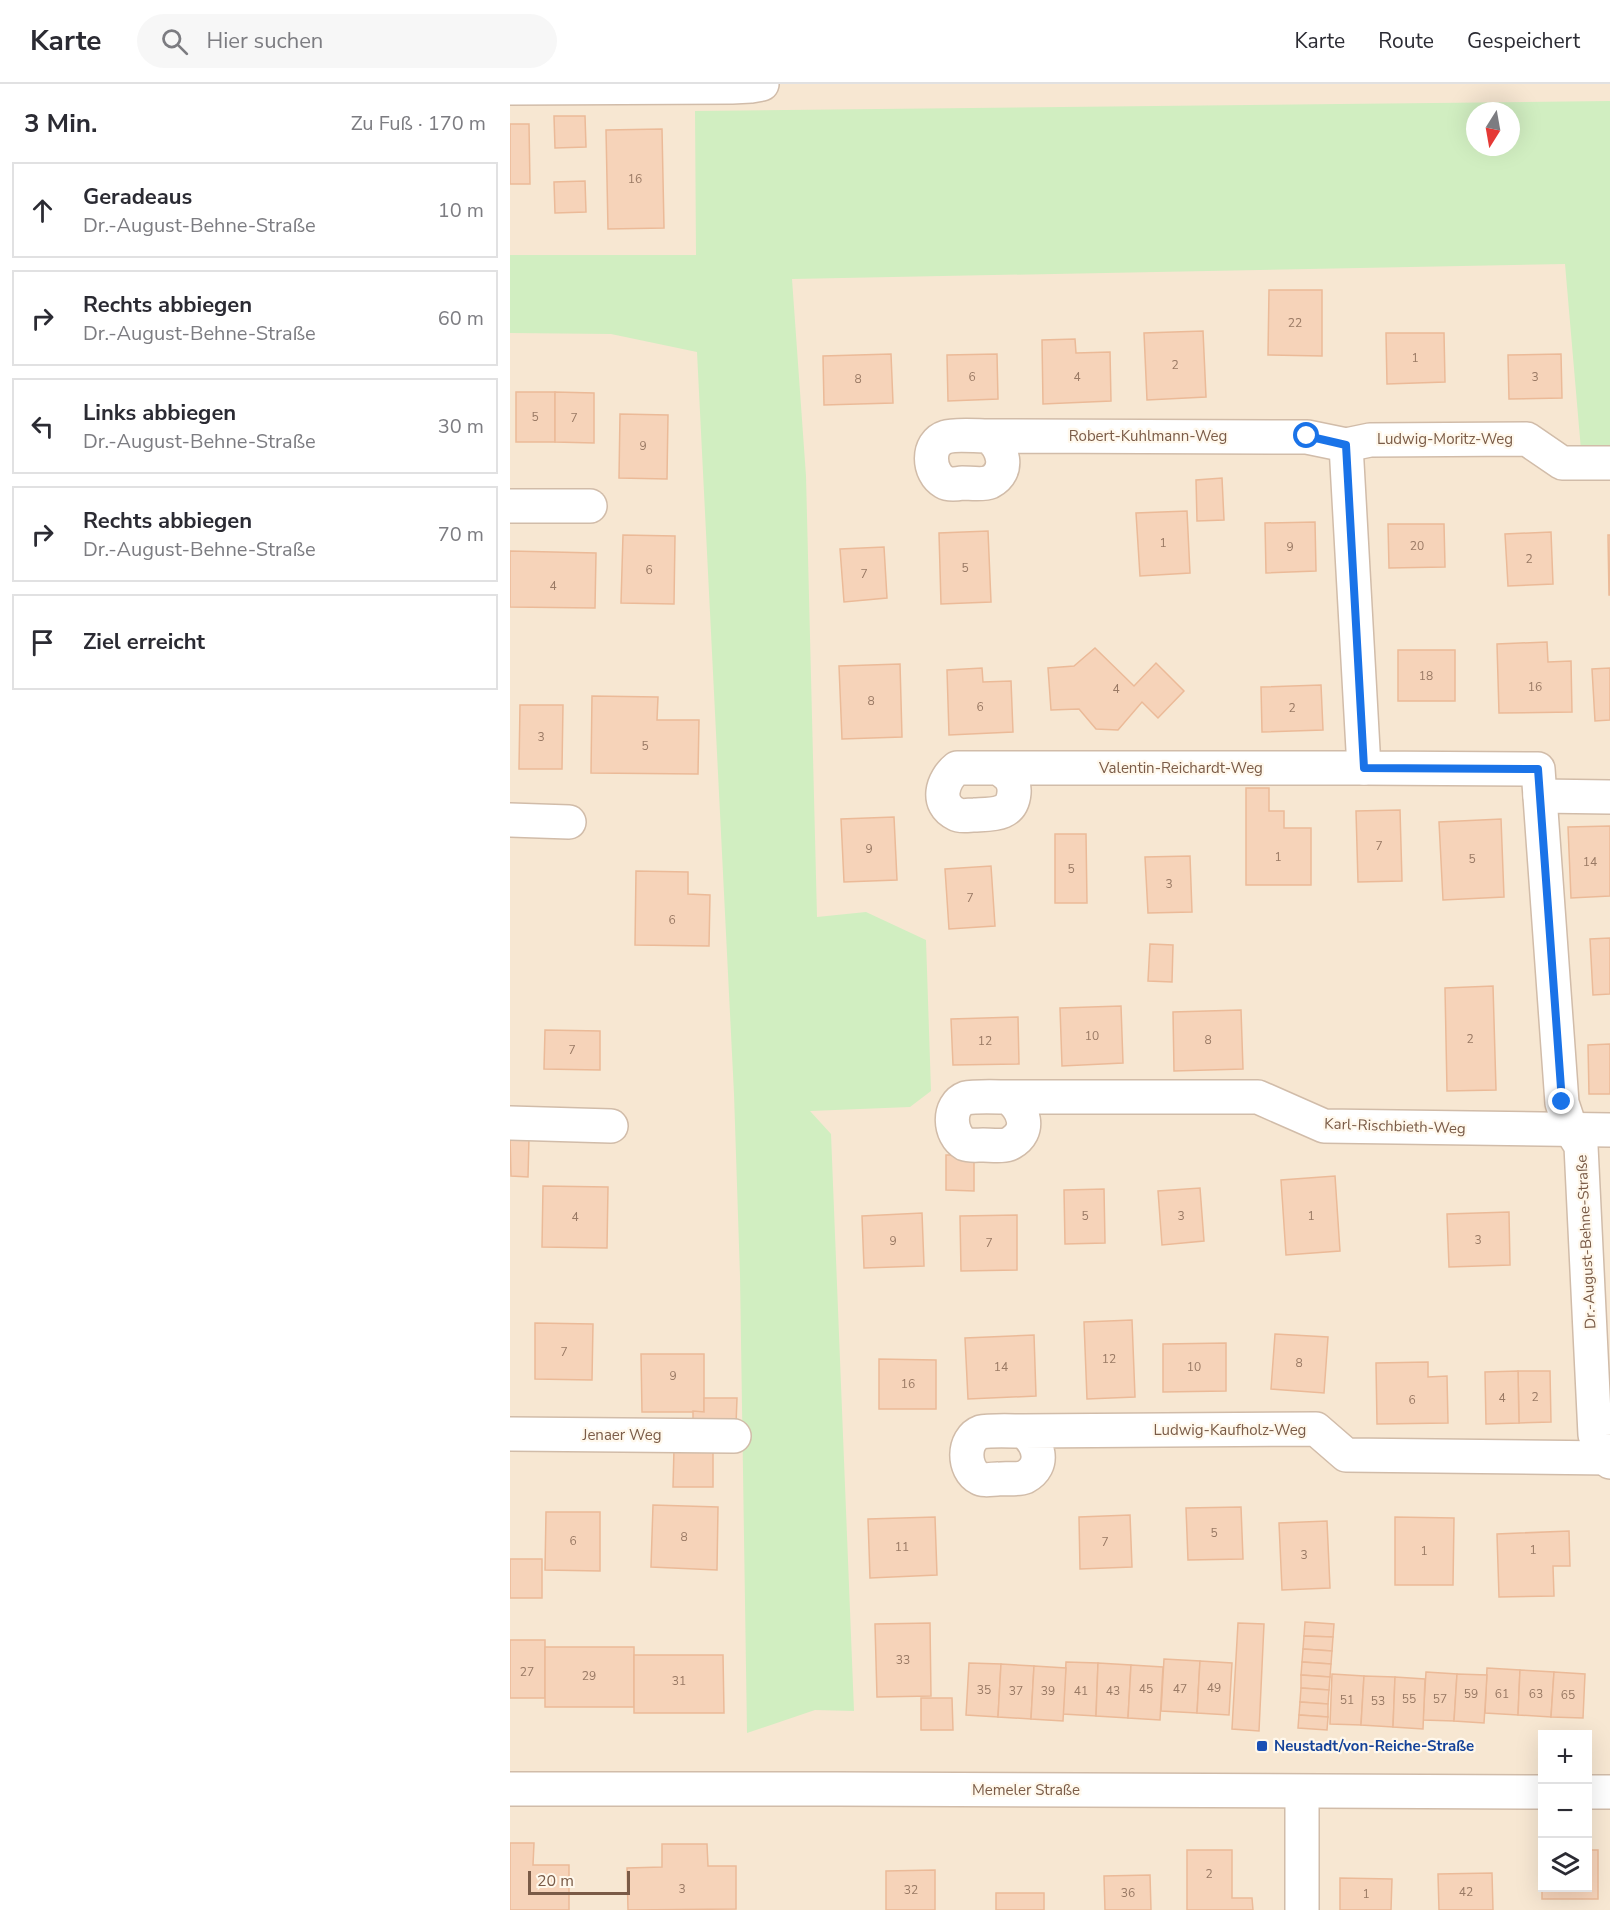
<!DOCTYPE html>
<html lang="de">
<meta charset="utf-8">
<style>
body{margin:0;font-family:"Nunito Sans",sans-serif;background:#f7f7f7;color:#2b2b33}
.controls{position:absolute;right:18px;bottom:18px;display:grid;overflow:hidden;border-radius:0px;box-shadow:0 6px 24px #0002}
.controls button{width:54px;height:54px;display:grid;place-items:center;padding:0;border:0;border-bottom:2px solid #e1e1e2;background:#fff;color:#2b2b33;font:30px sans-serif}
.compass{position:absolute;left:956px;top:18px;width:54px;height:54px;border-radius:50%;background:#fff;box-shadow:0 6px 24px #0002;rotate:191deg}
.scale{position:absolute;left:18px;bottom:15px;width:102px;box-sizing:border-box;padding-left:6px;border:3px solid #7a5b47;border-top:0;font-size:16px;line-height:21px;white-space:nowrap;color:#7a5b47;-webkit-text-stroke:4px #fff8ec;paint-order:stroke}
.stop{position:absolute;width:18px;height:18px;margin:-14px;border:4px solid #1a73e8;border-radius:50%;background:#fff}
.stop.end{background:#1a73e8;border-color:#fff;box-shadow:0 2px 6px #0008}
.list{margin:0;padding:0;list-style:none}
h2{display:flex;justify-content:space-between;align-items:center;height:78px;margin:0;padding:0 24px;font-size:26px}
h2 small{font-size:20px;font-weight:400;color:#7c7c81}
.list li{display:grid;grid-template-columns:39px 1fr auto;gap:18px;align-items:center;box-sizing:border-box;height:96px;margin:0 12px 12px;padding:0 12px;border:2px solid #e1e1e2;border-radius:0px}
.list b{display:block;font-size:22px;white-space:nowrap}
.list p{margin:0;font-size:20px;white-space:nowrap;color:#7c7c81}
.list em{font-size:20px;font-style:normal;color:#7c7c81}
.icon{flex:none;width:33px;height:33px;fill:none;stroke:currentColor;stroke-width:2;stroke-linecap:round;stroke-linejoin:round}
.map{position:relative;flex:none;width:1100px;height:1826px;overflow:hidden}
header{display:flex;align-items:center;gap:36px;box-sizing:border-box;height:84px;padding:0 30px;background:#fff;border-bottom:2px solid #e1e1e2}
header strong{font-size:28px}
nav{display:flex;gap:33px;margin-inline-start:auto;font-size:21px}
.search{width:420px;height:54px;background:#f7f7f7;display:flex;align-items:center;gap:15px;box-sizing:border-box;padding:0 21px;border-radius:33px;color:#7c7c81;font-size:22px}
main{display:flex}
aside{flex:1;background:#fff}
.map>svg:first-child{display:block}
.residential{fill:#f7e7d2;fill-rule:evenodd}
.green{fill:#d1eec1;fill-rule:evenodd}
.building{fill:#f6d3b9;stroke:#ebba98;stroke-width:1.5}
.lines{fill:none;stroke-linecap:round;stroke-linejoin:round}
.minor-casing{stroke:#d1bca9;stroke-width:36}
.minor{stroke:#fff;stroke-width:33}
.route{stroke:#1a73e8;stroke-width:8}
.transit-dot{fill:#1a4fb4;stroke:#fff8ec;stroke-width:2}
.labels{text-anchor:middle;stroke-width:4.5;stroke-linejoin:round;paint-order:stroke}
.number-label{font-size:12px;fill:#997964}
.street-label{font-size:15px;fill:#7a5b47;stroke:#fff8ec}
.transit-label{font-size:15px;font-weight:bold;fill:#164399;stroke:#fff8ec;text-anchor:start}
</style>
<header>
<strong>Karte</strong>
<div class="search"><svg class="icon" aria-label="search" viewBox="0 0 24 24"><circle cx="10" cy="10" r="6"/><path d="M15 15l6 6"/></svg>Hier suchen</div>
<nav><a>Karte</a><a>Route</a><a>Gespeichert</a></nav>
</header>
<main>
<aside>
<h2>3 Min.<small>Zu Fuß · 170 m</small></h2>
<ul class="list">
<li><svg class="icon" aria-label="ahead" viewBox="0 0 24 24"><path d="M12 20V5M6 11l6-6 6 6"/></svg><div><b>Geradeaus</b><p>Dr.-August-Behne-Straße</p></div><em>10 m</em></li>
<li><svg class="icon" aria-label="right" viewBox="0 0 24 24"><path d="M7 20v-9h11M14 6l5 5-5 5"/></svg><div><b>Rechts abbiegen</b><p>Dr.-August-Behne-Straße</p></div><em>60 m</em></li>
<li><svg class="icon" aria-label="left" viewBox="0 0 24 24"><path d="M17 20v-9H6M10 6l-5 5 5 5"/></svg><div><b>Links abbiegen</b><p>Dr.-August-Behne-Straße</p></div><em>30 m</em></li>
<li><svg class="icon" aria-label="right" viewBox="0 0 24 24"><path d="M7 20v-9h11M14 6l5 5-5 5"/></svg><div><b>Rechts abbiegen</b><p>Dr.-August-Behne-Straße</p></div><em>70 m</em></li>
<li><svg class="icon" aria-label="arrive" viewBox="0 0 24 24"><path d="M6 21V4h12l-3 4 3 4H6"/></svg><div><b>Ziel erreicht</b></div></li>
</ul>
</aside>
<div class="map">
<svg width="1100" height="1826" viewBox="0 0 1100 1826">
<rect width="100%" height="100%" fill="#fef5e4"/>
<!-- residential -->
<path class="residential" d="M0,0H1100V1826H0ZM965,27H1001V63H965ZM1032,1650H1078V1804H1032Z"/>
<!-- green -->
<path class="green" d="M1100,17V365L1071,366L1055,180L282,195L296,392L307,833L356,828L416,856L421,1007L400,1023L300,1027L321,1050L344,1627L305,1626L237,1649L230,1192L224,1010L187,268L101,250L0,249V171H186L185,27ZM965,27H1001V63H965Z"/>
<!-- building -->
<g class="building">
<polygon points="44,32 75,32 76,63 45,64"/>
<polygon points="0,40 19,40 20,100 0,100"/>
<polygon points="152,45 154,144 98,145 96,46"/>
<polygon points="75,97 76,128 45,129 44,98"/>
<polygon points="759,206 812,206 812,272 758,271"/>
<polygon points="693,247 696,313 637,316 634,249"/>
<polygon points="876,249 934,249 935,298 877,300"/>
<polygon points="565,255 566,269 600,268 601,317 533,320 532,256"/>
<polygon points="381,270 383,319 314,321 313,272"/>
<polygon points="487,270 488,315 438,317 437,271"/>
<polygon points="1051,270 1052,314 999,315 998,271"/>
<rect x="6" y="308" width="39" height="50"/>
<polygon points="45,308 84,309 84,359 45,358"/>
<polygon points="110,330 158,331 157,395 109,394"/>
<polygon points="712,394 714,436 687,437 686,396"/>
<polygon points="677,427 680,489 630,492 626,429"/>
<polygon points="805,438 806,487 756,489 755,439"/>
<polygon points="878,440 934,440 935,483 879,484"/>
<polygon points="478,447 481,518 431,520 429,449"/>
<polygon points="1041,448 1043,500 998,502 995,450"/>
<polygon points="113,451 165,452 164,520 111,519"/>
<polygon points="1098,451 1100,451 1100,511 1099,511"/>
<polygon points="374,463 377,514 334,518 330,465"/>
<polygon points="0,467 86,469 85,524 0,523"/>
<polygon points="1037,558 1038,578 1061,577 1062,628 989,629 987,560"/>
<polygon points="585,564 624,602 646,579 674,607 648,634 632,618 608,646 586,645 569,625 541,626 538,584 564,582"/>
<rect x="888" y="566" width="57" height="51"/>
<polygon points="390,580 392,653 332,655 329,582"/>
<polygon points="472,584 473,598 501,597 503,648 439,651 437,586"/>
<polygon points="1100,584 1100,636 1085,637 1082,585"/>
<polygon points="811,601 813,646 752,648 751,603"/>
<polygon points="82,612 148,613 147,636 189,636 188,690 81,689"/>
<polygon points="10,621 53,621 52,685 9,685"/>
<polygon points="736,704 759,704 759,727 774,727 774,744 801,744 801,801 736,801"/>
<polygon points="890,726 892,797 848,798 846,727"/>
<polygon points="384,733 387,796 334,798 331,735"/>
<polygon points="991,735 994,813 933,816 929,738"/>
<polygon points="1100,742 1100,812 1061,814 1058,743"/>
<polygon points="545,750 576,750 577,819 545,819"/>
<polygon points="680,772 682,828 638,829 635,773"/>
<polygon points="481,782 485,842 439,845 435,785"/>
<polygon points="126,787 178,788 178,810 200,811 199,862 125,861"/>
<polygon points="1100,854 1100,910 1083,911 1080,855"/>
<polygon points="640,860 663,861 662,898 638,897"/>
<polygon points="983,902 986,1006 937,1007 935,904"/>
<polygon points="611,922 613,979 552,982 550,924"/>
<polygon points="731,926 733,985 664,987 663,928"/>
<polygon points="508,933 509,980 443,981 441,935"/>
<polygon points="35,946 90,947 90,986 34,985"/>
<polygon points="1100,960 1100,1010 1079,1010 1078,961"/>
<polygon points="0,1053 19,1054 18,1093 1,1092"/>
<polygon points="436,1071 464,1071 464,1107 436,1106"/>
<polygon points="825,1092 830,1167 776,1171 771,1096"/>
<polygon points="33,1102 98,1103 97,1164 32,1163"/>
<polygon points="690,1104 694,1157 652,1161 648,1107"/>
<polygon points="594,1105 595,1159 555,1160 554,1106"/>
<polygon points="999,1128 1000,1181 939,1183 937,1130"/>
<polygon points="412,1129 414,1182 354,1184 352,1132"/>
<polygon points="507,1131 507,1186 451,1187 450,1132"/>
<polygon points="622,1236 625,1313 577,1315 574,1238"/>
<polygon points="25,1239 83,1240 82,1296 25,1295"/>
<polygon points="765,1250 818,1253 814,1309 761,1305"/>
<polygon points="524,1251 526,1312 458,1315 455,1254"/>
<polygon points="716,1259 716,1307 653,1308 653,1260"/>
<polygon points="131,1270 194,1270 194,1328 132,1328"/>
<polygon points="369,1275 426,1276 426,1325 369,1325"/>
<polygon points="918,1278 918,1293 937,1292 938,1339 867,1340 866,1279"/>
<polygon points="1008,1287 1040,1287 1041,1338 1009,1339"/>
<polygon points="1008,1287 1009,1339 976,1340 975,1288"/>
<polygon points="194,1314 227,1314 226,1341 183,1341 183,1327 194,1328"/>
<polygon points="164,1365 203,1365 203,1403 163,1403"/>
<polygon points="143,1421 208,1423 207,1486 141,1483"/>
<polygon points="731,1423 733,1475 678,1476 676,1424"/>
<polygon points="36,1428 90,1428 90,1487 35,1486"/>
<polygon points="620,1431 622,1483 570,1485 569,1433"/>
<polygon points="425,1433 427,1491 360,1494 358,1435"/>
<polygon points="885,1433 944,1434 943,1501 885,1501"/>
<polygon points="817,1437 820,1504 772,1506 769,1439"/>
<polygon points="1059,1447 1060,1482 1043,1482 1044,1512 989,1513 987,1450"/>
<rect x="0" y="1475" width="32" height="39"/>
<polygon points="795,1538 824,1540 823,1553 794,1552"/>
<polygon points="420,1539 421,1612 367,1613 365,1540"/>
<polygon points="728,1539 754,1540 749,1647 722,1645"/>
<polygon points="794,1552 823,1553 822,1567 793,1565"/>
<rect x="0" y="1556" width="35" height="58"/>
<rect x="35" y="1563" width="89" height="60"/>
<polygon points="793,1565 822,1567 821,1580 792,1578"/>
<polygon points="124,1571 213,1571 214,1629 124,1629"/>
<polygon points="654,1575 690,1577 687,1629 651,1627"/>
<polygon points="690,1577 722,1579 719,1631 687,1629"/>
<polygon points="556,1578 588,1579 586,1632 553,1630"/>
<polygon points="792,1578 821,1580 820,1593 791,1591"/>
<polygon points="459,1579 491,1580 488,1633 456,1631"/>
<polygon points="588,1579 621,1581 618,1634 586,1632"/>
<polygon points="491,1580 524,1582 521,1635 488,1633"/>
<polygon points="621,1581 653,1583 650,1636 618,1634"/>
<polygon points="524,1582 556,1584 553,1637 521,1635"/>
<polygon points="977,1584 1010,1586 1008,1631 975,1629"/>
<polygon points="1010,1586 1044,1588 1041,1633 1008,1631"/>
<polygon points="916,1588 947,1590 944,1637 913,1636"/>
<polygon points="1044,1588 1075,1590 1073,1634 1041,1633"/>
<polygon points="822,1590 854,1592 851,1641 820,1640"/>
<polygon points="947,1590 977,1591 974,1639 944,1637"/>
<polygon points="791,1591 820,1593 819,1606 791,1604"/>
<polygon points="854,1592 885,1593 883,1643 851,1641"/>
<polygon points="885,1593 915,1595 913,1645 883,1643"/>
<polygon points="791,1604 819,1606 818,1620 790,1618"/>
<polygon points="411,1614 442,1614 443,1646 411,1646"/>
<polygon points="790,1618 818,1620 818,1633 789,1631"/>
<polygon points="789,1631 818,1633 817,1646 788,1644"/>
<polygon points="0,1759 24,1759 23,1781 59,1781 59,1826 0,1826"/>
<polygon points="152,1760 197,1760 198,1782 226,1782 226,1825 118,1826 117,1784 152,1783"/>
<polygon points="677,1766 722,1766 722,1814 742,1814 743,1826 677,1826"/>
<polygon points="1032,1766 1032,1804 1078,1804 1078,1766 1088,1766 1088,1815 1032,1815"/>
<polygon points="425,1786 425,1826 376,1826 376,1787"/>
<polygon points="982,1789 983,1826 929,1826 928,1790"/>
<polygon points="640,1791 641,1826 595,1826 594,1792"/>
<polygon points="830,1794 882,1795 881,1826 830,1826"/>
<rect x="486" y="1809" width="48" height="17"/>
</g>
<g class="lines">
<defs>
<g id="minor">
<polyline points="0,4 222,3 241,2 252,0"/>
<path d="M478,352C493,363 501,387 480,398C473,401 460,399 452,399C447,400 439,401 434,398C418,389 416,359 436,353C444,350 469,352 478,352L797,353L836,361L854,684L1028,685L1052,1019L1061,1046L1071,1062L1085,1351L1100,1378"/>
<polyline points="836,361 860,356 1017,355 1052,379 1100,379"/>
<polyline points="0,422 80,422"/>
<path d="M488,684C498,690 505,696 504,709C502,732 482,730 464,731C459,731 451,733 446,730C425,720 432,696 447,684H854"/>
<polyline points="1030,712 1100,713"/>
<polyline points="0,736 59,738"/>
<path d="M498,1013C489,1013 464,1012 456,1014C437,1021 439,1051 455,1060C460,1062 467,1061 473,1061C481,1061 494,1063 501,1059C522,1047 514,1025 498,1013H748L814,1042L1100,1046"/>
<polyline points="0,1039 101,1042"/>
<path d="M513,1347C528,1358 537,1381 515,1393C508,1396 496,1394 488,1395C482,1395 474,1397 469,1394C453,1386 452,1355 471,1348C479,1346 503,1347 513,1347L806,1345L836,1371L1100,1374"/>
<polyline points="0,1350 224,1352"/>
<polyline points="0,1705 327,1705 1032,1708"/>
<polyline points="1078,1708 1100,1708"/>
<polyline points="792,1826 792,1708"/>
</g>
</defs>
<!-- minor casing -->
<use href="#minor" class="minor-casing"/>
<!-- minor -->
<use href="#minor" class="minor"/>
</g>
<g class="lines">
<!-- route -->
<polyline class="route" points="797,352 836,361 854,684 1028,685 1052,1018"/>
</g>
<!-- markers -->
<rect class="transit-dot" x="746" y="1656" width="12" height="12" rx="3"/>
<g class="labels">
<!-- number labels -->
<g class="number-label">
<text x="125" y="99">16</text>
<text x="785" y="243">22</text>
<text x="905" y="278">1</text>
<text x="665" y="285">2</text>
<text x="462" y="297">6</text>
<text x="567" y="297">4</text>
<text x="1025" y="297">3</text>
<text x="348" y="299">8</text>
<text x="25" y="337">5</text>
<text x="64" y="338">7</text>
<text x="133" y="366">9</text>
<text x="653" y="463">1</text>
<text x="907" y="466">20</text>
<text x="780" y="467">9</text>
<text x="1019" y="479">2</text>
<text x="455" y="488">5</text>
<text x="139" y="490">6</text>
<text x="354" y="494">7</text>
<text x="43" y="506">4</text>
<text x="916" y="596">18</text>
<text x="1025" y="607">16</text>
<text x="606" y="609">4</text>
<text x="361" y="621">8</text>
<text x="470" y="627">6</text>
<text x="782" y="628">2</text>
<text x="31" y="657">3</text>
<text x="135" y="666">5</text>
<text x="869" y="766">7</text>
<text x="359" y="769">9</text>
<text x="768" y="777">1</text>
<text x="962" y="779">5</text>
<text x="1080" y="782">14</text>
<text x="561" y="789">5</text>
<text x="659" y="804">3</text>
<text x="460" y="818">7</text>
<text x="162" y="840">6</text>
<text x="582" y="956">10</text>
<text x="960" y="959">2</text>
<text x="698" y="960">8</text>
<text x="475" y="961">12</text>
<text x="62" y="970">7</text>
<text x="575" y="1136">5</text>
<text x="671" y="1136">3</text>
<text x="801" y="1136">1</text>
<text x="65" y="1137">4</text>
<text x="968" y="1160">3</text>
<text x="383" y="1161">9</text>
<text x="479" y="1163">7</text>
<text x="54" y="1272">7</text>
<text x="599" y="1279">12</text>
<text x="789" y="1283">8</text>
<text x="491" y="1287">14</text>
<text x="684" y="1287">10</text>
<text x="163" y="1296">9</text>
<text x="398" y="1304">16</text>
<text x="1025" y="1317">2</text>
<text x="992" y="1318">4</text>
<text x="902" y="1320">6</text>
<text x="704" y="1453">5</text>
<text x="174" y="1457">8</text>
<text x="63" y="1461">6</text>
<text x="595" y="1462">7</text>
<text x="392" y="1467">11</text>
<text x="1023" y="1470">1</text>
<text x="914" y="1471">1</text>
<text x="794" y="1475">3</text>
<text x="393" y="1580">33</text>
<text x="17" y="1592">27</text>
<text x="79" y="1596">29</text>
<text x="169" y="1601">31</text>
<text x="704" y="1608">49</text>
<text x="636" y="1609">45</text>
<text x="670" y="1609">47</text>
<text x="474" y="1610">35</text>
<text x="506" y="1611">37</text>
<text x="538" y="1611">39</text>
<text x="571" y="1611">41</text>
<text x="603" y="1611">43</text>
<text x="961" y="1614">59</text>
<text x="992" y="1614">61</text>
<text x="1026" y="1614">63</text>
<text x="1058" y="1615">65</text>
<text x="899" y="1619">55</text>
<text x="930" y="1619">57</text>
<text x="837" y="1620">51</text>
<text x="868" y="1621">53</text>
<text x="699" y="1794">2</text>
<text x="172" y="1809">3</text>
<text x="401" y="1810">32</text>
<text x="956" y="1812">42</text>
<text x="618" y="1813">36</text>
<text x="856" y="1814">1</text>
</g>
<!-- street labels -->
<g class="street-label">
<text x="638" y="357">Robert-Kuhlmann-Weg</text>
<text x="935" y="360">Ludwig-Moritz-Weg</text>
<text x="671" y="689">Valentin-Reichardt-Weg</text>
<text transform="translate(885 1042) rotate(2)" y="5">Karl-Rischbieth-Weg</text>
<text transform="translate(1076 1158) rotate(-93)" y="5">Dr.-August-Behne-Straße</text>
<text x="720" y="1351">Ludwig-Kaufholz-Weg</text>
<text x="112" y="1356">Jenaer Weg</text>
<text x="516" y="1711">Memeler Straße</text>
</g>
<!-- transit labels -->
<g class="transit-label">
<text x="764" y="1667">Neustadt/von-Reiche-Straße</text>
</g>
</g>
</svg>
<div class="controls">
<button>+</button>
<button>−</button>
<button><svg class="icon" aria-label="layers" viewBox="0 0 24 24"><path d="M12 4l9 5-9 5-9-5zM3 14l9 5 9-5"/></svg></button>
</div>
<svg class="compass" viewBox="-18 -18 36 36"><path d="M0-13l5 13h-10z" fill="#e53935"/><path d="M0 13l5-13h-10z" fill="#7c7c81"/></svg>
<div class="scale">20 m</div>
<div class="stop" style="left:797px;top:352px"></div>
<div class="stop end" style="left:1052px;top:1018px"></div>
</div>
</main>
